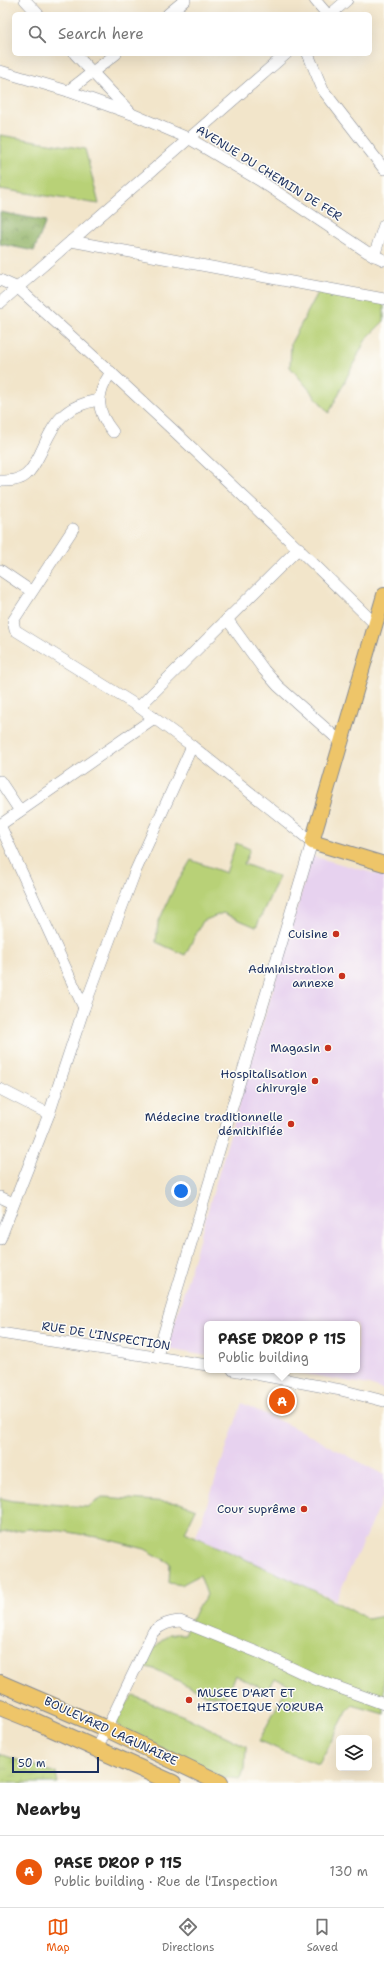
<!DOCTYPE html>
<meta charset="utf-8">
<style>
body{margin:0;font-family:"Shantell Sans",sans-serif;background:#f6f6f6;color:#222}
.controls{position:absolute;right:12px;bottom:12px;display:grid;overflow:hidden;border-radius:6px;box-shadow:0 4px 16px #0002}
.controls button{width:36px;height:36px;display:grid;place-items:center;padding:0;border:0;border-bottom:1px solid #e0e0e0;background:#fff;color:#222;font:20px sans-serif}
.scale{position:absolute;left:12px;bottom:10px;width:87px;box-sizing:border-box;padding-left:4px;border:2px solid #1b2f5e;border-top:0;font-size:11px;line-height:14px;white-space:nowrap;color:#1b2f5e;-webkit-text-stroke:3px #fdfcf7;paint-order:stroke}
.you{position:absolute;left:181px;top:1191px;width:14px;height:14px;margin:-10px;border:3px solid #fff;border-radius:50%;background:#1a73e8;box-shadow:0 0 0 6px #1a73e833}
.badge{display:grid;place-items:center;width:26px;height:26px;border-radius:50%;background:#ea580c;color:#fff;font-size:13px;font-weight:700}
.pin{position:absolute;translate:-50% -50%;border:2px solid #fff;box-shadow:0 1px 4px #0006}
.popup{position:absolute;left:204px;top:1321px;width:156px;height:52px;box-sizing:border-box;display:grid;place-content:center;border-radius:6px;background:#fff;filter:drop-shadow(0 1px 3px #0005);font-size:13px;white-space:nowrap;color:#767676}
.popup b{font-size:15px;color:#222}
.popup::after{content:'';position:absolute;left:50%;top:100%;margin-left:-8px;border:8px solid transparent;border-top-color:#fff}
.list{margin:0;padding:0;list-style:none}
h2{display:flex;justify-content:space-between;align-items:center;height:52px;margin:0;padding:0 16px;font-size:17px}
h2 small{font-size:13px;font-weight:400;color:#767676}
.list li{display:grid;grid-template-columns:26px 1fr auto;gap:12px;align-items:center;box-sizing:border-box;height:72px;padding:0 16px;border-top:1px solid #e0e0e0}
.list b{display:block;font-size:15px;white-space:nowrap}
.list p{margin:0;font-size:13px;white-space:nowrap;color:#767676}
.list em{font-size:13px;font-style:normal;color:#767676}
.icon{flex:none;width:22px;height:22px;fill:none;stroke:currentColor;stroke-width:2;stroke-linecap:round;stroke-linejoin:round}
.map{position:relative;flex:none;width:384px;height:1783px;overflow:hidden}
.search{position:absolute;background:#fff;box-shadow:0 4px 16px #0002;left:12px;right:12px;top:12px;height:44px;display:flex;align-items:center;gap:10px;box-sizing:border-box;padding:0 14px;border-radius:6px;color:#767676;font-size:15px}
.sheet{height:124px;background:#fff}
nav{display:flex;justify-content:space-around;align-items:center;box-sizing:border-box;height:56px;border-top:1px solid #e0e0e0;background:#fff;font-size:11px;color:#767676}
nav a{display:grid;justify-items:center;gap:2px}
nav .on{color:#ea580c}
.map>svg:first-child{display:block}
.built{fill:#e7d2ef}
.grass{fill:#b8d177;stroke:#6a806a}
.forest{fill:url(#forest-crowns);stroke:#567163}
.wetland{fill:url(#wetland-marsh);stroke:#6a806a}
.lines{fill:none;stroke-linecap:round;stroke-linejoin:round}
.minor-casing{stroke:#868a94;stroke-width:12}
.major-casing{stroke:#868a94;stroke-width:16}
.highway-casing{stroke:#868a94;stroke-width:18}
.minor{stroke:#fff;stroke-width:11}
.major{stroke:#eec569;stroke-width:14}
.highway{stroke:#eec569;stroke-width:16}
.poi-dot{fill:#c8321e;stroke:#fdfcf7;stroke-width:1.5}
.labels{text-anchor:middle;stroke-width:3;stroke-linejoin:round;paint-order:stroke}
.street-label{font-size:12px;fill:#1b2f5e;stroke:#fdfcf7}
.poi-label{font-size:12px;fill:#1b2f5e;stroke:#fdfcf7;text-anchor:end}
</style>
<div class="map">
<svg width="384" height="1783" viewBox="0 0 384 1783">
<defs>
<pattern id="forest-crowns" width="20" height="18" patternUnits="userSpaceOnUse"><rect width="20" height="18" fill="#92b368"/><path d="M2 6a3 3 0 1 1 6 0M12 15a3 3 0 1 1 6 0" fill="none" stroke="#769259"/></pattern>
<pattern id="wetland-marsh" width="20" height="14" patternUnits="userSpaceOnUse"><rect width="20" height="14" fill="#b8d177"/><path d="M1 5h8M5 5V1M11 12h8M15 12V8" fill="none" stroke="#9eb469"/></pattern>
</defs>
<rect width="100%" height="100%" fill="#fdfcf7"/>
<filter id="ink" filterUnits="userSpaceOnUse"><feTurbulence type="fractalNoise" baseFrequency=".025" numOctaves="2"/><feDisplacementMap in="SourceGraphic" scale="8" xChannelSelector="R" yChannelSelector="G"/><feConvolveMatrix kernelMatrix="1 2 1 2 8 2 1 2 1" color-interpolation-filters="sRGB"/></filter>
<filter id="wash" filterUnits="userSpaceOnUse"><feTurbulence type="fractalNoise" baseFrequency=".012" numOctaves="4" result="noise"/><feDisplacementMap in="SourceGraphic" scale="16" xChannelSelector="R" yChannelSelector="G"/><feGaussianBlur stdDeviation="0.9" result="paint"/><feColorMatrix in="noise" values="0 0 0 0 0 0 0 0 0 0 0 0 0 0 0 0 0 1.4 0 .05"/><feComposite in="paint" operator="in"/></filter>
<g filter="url(#wash)">
<rect width="100%" height="100%" fill="#f2e5ca"/>
<!-- built -->
<g class="built">
<polygon points="312,856 384,876 384,1390 369,1385 283,1370 357,1370 357,1324 207,1324 207,1356 167,1349"/>
<polygon points="242,1403 303,1432 384,1475 384,1496 336,1600 196,1536"/>
</g>
<!-- grass -->
<g class="grass">
<polygon points="0,135 85,149 99,204 0,189"/>
<polygon points="321,287 384,299 384,321 366,339 329,413 290,367 291,343"/>
<polygon points="236,843 250,849 244,864 279,877 256,927 223,913 203,921 185,955 156,942 158,923 174,888 191,860 226,873"/>
<polygon points="104,1497 180,1503 196,1509 185,1532 307,1587 368,1619 384,1616 384,1714 352,1705 347,1711 319,1764 290,1754 259,1741 288,1685 275,1678 268,1691 235,1675 225,1697 206,1695 157,1670 144,1666 156,1646 169,1634 185,1634 197,1608 207,1595 200,1575 181,1585 169,1583 170,1563 145,1549 102,1538 62,1531 29,1529 0,1533 0,1498 14,1501 87,1507"/>
<polygon points="134,1696 184,1716 246,1746 245,1769 239,1779 222,1777 120,1728 115,1722 122,1708"/>
</g>
<!-- forest -->
<polygon class="forest" points="0,212 46,221 34,251 0,244"/>
<!-- wetland -->
<polygon class="wetland" points="0,1754 56,1773 58,1783 0,1783"/>
</g>
<g filter="url(#ink)">
<g class="lines">
<defs>
<g id="minor">
<polyline points="25,0 38,14"/>
<polyline points="315,0 327,14"/>
<polyline points="168,14 185,0"/>
<polyline points="331,14 347,0"/>
<polyline points="75,54 130,112"/>
<polyline points="308,54 323,90 384,169"/>
<polyline points="0,71 68,91 132,114 190,139 259,180 367,252 384,260"/>
<polyline points="68,91 116,54"/>
<polyline points="71,241 384,299"/>
<polyline points="374,256 384,225"/>
<path d="M0,280L18,288C139,397 259,509 375,624"/>
<polyline points="0,303 286,54"/>
<path d="M111,372C96,395 95,410 113,432"/>
<path d="M0,481C9,481 19,481 26,475C33,469 37,460 41,452C55,421 63,406 99,400"/>
<polyline points="73,529 13,621 15,630 139,707 192,746 312,842 157,1356"/>
<polyline points="0,570 31,591"/>
<polyline points="227,619 264,670 278,686 342,743"/>
<polyline points="139,707 299,548"/>
<polyline points="0,781 20,811"/>
<polyline points="0,825 84,1008"/>
<polyline points="0,825 154,718"/>
<polyline points="0,1089 49,1114"/>
<polyline points="0,1197 13,1203"/>
<polyline points="0,1239 49,1114 84,1008 135,872 192,746"/>
<polyline points="0,1333 207,1365"/>
<polyline points="233,1370 341,1390 384,1401"/>
<path d="M97,1749L153,1632C162,1624 169,1622 180,1621L262,1654L315,1679L384,1704"/>
</g>
<polyline id="major" points="384,595 312,842 384,864"/>
<g id="highway">
<polyline points="0,1683 107,1729 220,1783"/>
<polyline points="0,1707 30,1719 173,1783"/>
</g>
</defs>
<!-- minor casing -->
<use href="#minor" class="minor-casing"/>
<!-- major casing -->
<use href="#major" class="major-casing"/>
<!-- highway casing -->
<use href="#highway" class="highway-casing"/>
<!-- minor -->
<use href="#minor" class="minor"/>
<!-- major -->
<use href="#major" class="major"/>
<!-- highway -->
<use href="#highway" class="highway"/>
</g>
</g>
<!-- markers -->
<g class="poi-dot">
<circle cx="336" cy="934" r="4"/>
<circle cx="342" cy="976" r="4"/>
<circle cx="328" cy="1048" r="4"/>
<circle cx="315" cy="1081" r="4"/>
<circle cx="291" cy="1124" r="4"/>
<circle cx="304" cy="1509" r="4"/>
<circle cx="189" cy="1700" r="4"/>
</g>
<g class="labels">
<!-- street labels -->
<g class="street-label">
<text transform="translate(269 173) rotate(32)" y="4">AVENUE DU CHEMIN DE FER</text>
<text transform="translate(106 1336) rotate(9)" y="4">RUE DE L'INSPECTION</text>
<text transform="translate(111 1731) rotate(25)" y="4">BOULEVARD LAGUNAIRE</text>
</g>
<!-- poi labels -->
<g class="poi-label">
<text x="328" y="938">Cuisine</text>
<text x="334" y="973">Administration<tspan x="334" dy="14">annexe</tspan></text>
<text x="320" y="1052">Magasin</text>
<text x="307" y="1078">Hospitalisation<tspan x="307" dy="14">chirurgie</tspan></text>
<text x="283" y="1121">Médecine traditionnelle<tspan x="283" dy="14">démithifiée</tspan></text>
<text x="296" y="1513">Cour suprême</text>
<text x="197" y="1697" text-anchor="start">MUSEE D'ART ET<tspan x="197" dy="14">HISTOEIQUE YORUBA</tspan></text>
</g>
</g>
</svg>
<div class="controls">
<button><svg class="icon" aria-label="layers" viewBox="0 0 24 24"><path d="M12 4l9 5-9 5-9-5zM3 14l9 5 9-5"/></svg></button>
</div>
<div class="scale">50 m</div>
<div class="you"></div>
<div class="pin badge" style="left:282px;top:1401px">A</div>
<div class="popup"><b>PASE DROP P 115</b>Public building</div>
<div class="search"><svg class="icon" aria-label="search" viewBox="0 0 24 24"><circle cx="10" cy="10" r="6"/><path d="M15 15l6 6"/></svg>Search here</div>
</div>
<section class="sheet">
<h2>Nearby<small></small></h2>
<ul class="list">
<li><span class="badge">A</span><div><b>PASE DROP P 115</b><p>Public building · Rue de l'Inspection</p></div><em>130 m</em></li>
</ul>
</section>
<nav>
<a class="on"><svg class="icon" aria-label="map" viewBox="0 0 24 24"><path d="M3 6l6-2 6 2 6-2v14l-6 2-6-2-6 2zM9 4v14M15 6v14"/></svg>Map</a>
<a><svg class="icon" aria-label="directions" viewBox="0 0 24 24"><path d="M12 3l9 9-9 9-9-9zM9 14v-3h6M13 9l2 2-2 2"/></svg>Directions</a>
<a><svg class="icon" aria-label="saved" viewBox="0 0 24 24"><path d="M7 4h10v16l-5-4-5 4z"/></svg>Saved</a>
</nav>
